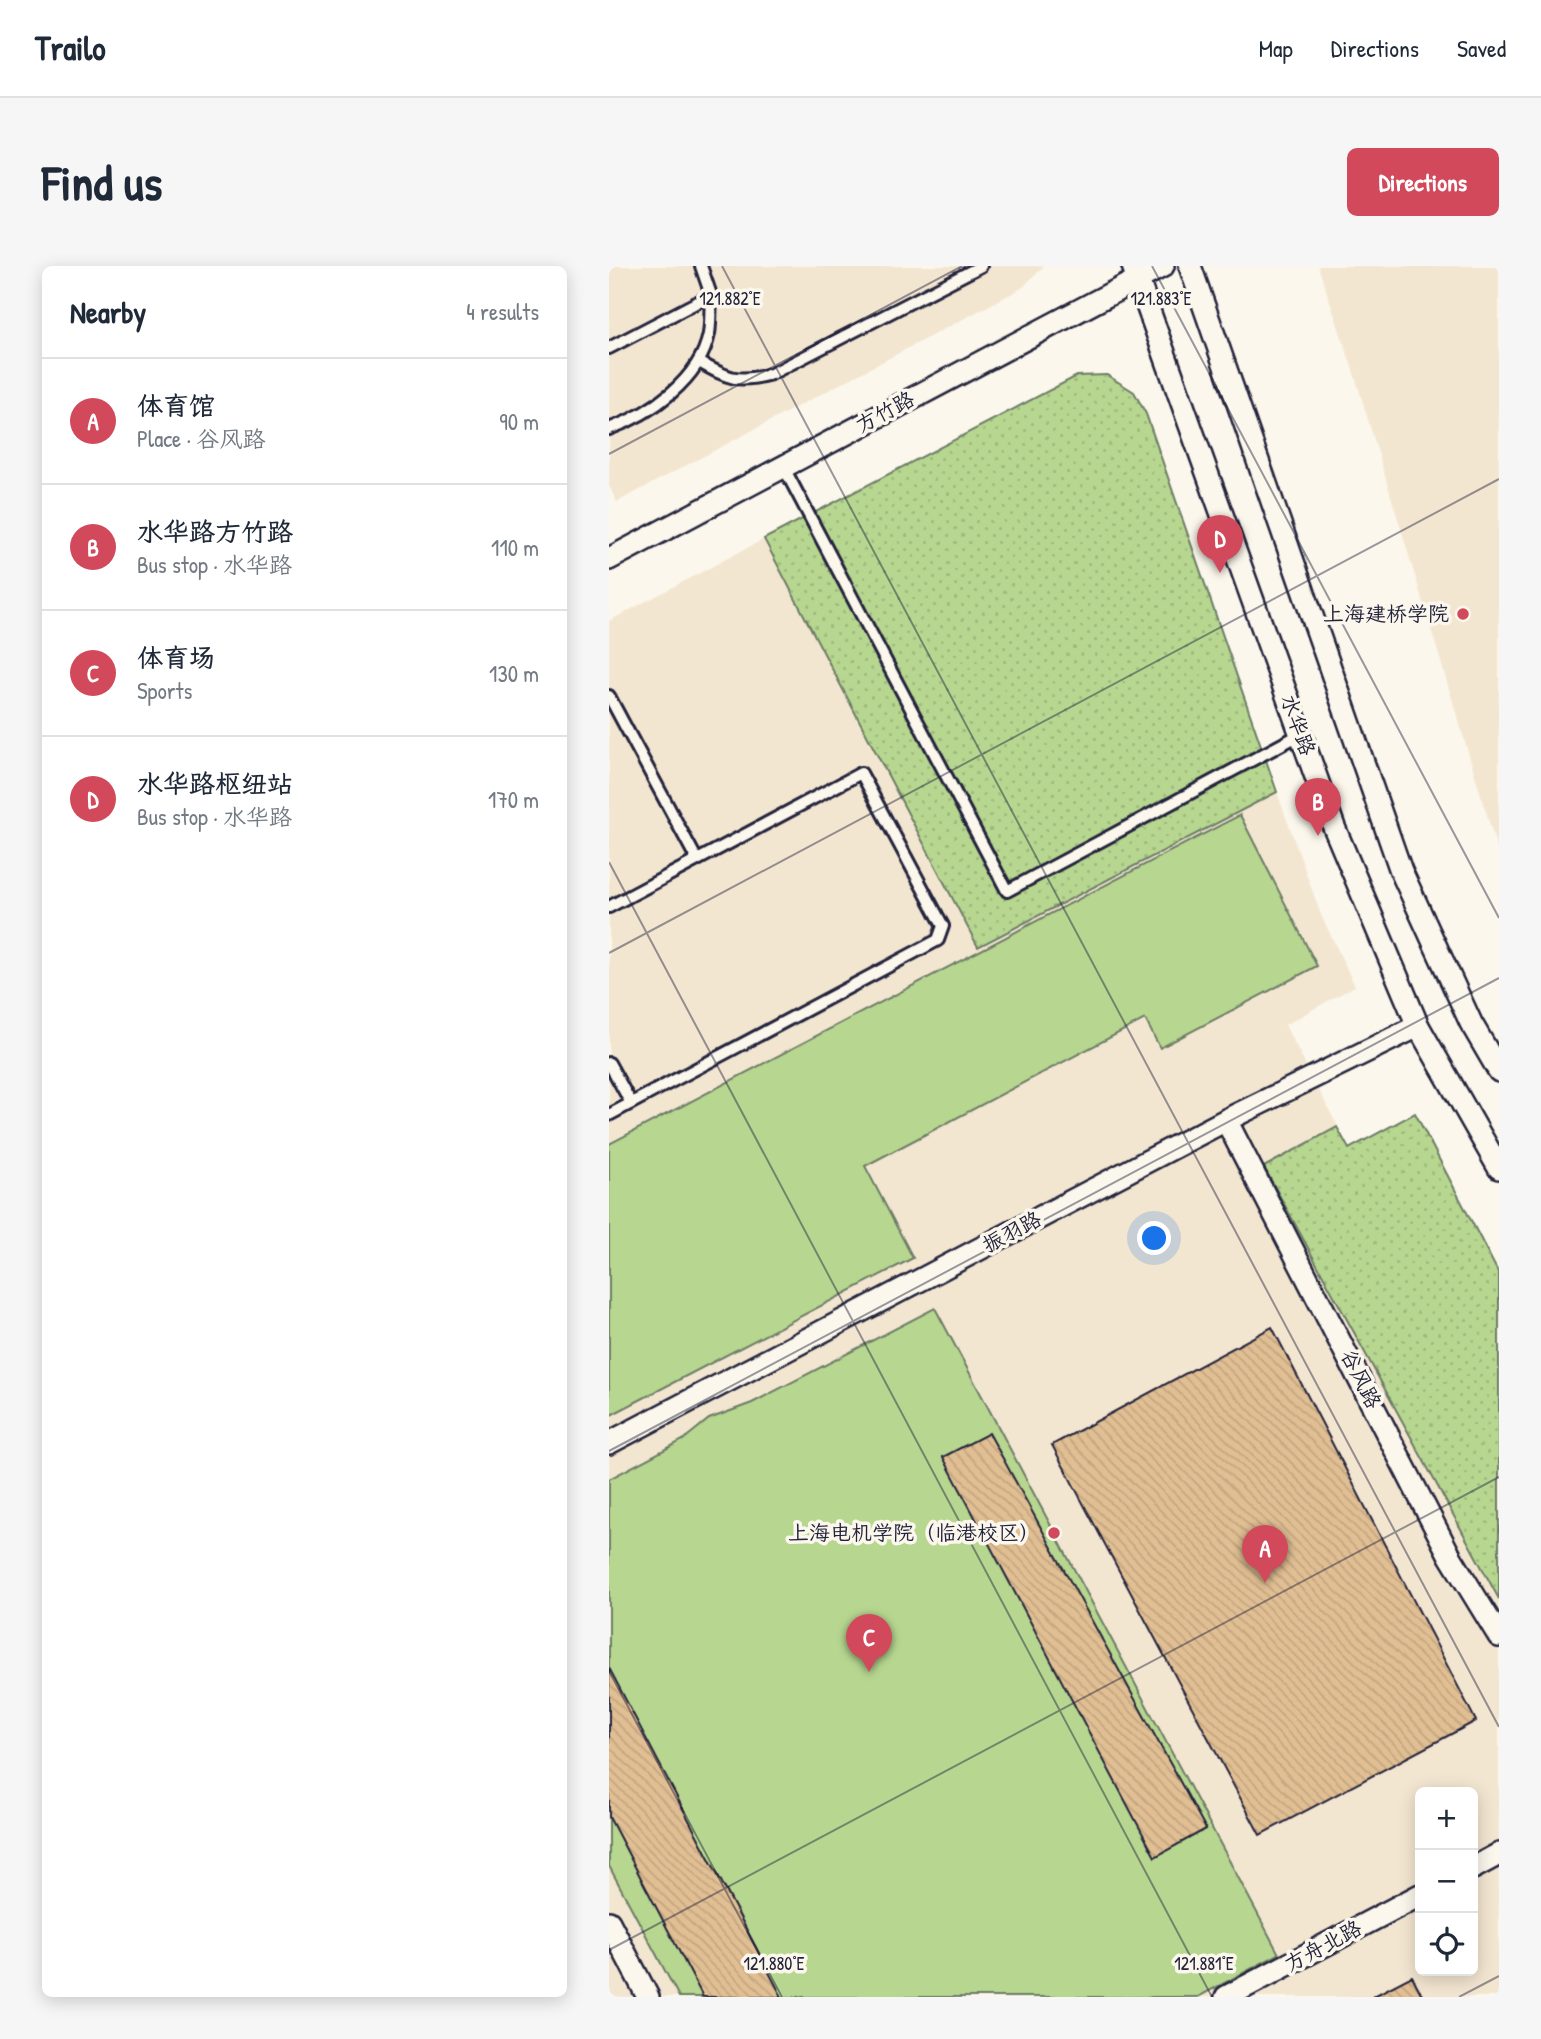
<!DOCTYPE html>
<meta charset="utf-8">
<style>
body{margin:0;font-family:"Patrick Hand","LXGW WenKai TC",sans-serif;background:#f6f6f7;color:#1f2937}
.controls{position:absolute;right:21px;bottom:21px;display:grid;overflow:hidden;border-radius:10px;box-shadow:0 4px 18px #0003}
.controls button{width:63px;height:63px;display:grid;place-items:center;padding:0;border:0;border-bottom:2px solid #e0e1e3;background:#fff;color:#1f2937;font:35px sans-serif}
.you{position:absolute;left:546px;top:973px;width:24px;height:24px;margin:-18px;border:5px solid #fff;border-radius:50%;background:#1a73e8;box-shadow:0 0 0 10px #1a73e833}
.badge{display:grid;place-items:center;width:46px;height:46px;border-radius:50%;background:#d1495b;color:#fff;font-size:23px;font-weight:700}
.pin{position:absolute;translate:-50% -58px;filter:drop-shadow(0 2px 4px #0008)}
.pin::after{content:'';position:absolute;top:37px;width:24px;height:21px;background:inherit;clip-path:polygon(0 0,100% 0,50% 100%)}
.list{margin:0;padding:0;list-style:none}
h2{display:flex;justify-content:space-between;align-items:center;height:91px;margin:0;padding:0 28px;font-size:30px}
h2 small{font-size:23px;font-weight:400;color:#747a83}
.list li{display:grid;grid-template-columns:46px 1fr auto;gap:21px;align-items:center;box-sizing:border-box;height:126px;padding:0 28px;border-top:2px solid #e0e1e3}
.list b{display:block;font-size:26px;white-space:nowrap}
.list p{margin:0;font-size:23px;white-space:nowrap;color:#747a83}
.list em{font-size:23px;font-style:normal;color:#747a83}
.icon{flex:none;width:38px;height:38px;fill:none;stroke:currentColor;stroke-width:2;stroke-linecap:round;stroke-linejoin:round}
.map{position:relative;flex:none;width:890px;height:1731px;overflow:hidden;border-radius:10px}
header{display:flex;align-items:center;gap:42px;box-sizing:border-box;height:98px;padding:0 35px;background:#fff;border-bottom:2px solid #e0e1e3}
header strong{font-size:33px}
nav{display:flex;gap:38px;margin-inline-start:auto;font-size:24px}
.intro{display:flex;align-items:center;justify-content:space-between;box-sizing:border-box;height:168px;padding:0 42px}
h1{margin:0;font-size:49px}
.button{padding:18px 32px;border-radius:10px;background:#d1495b;color:#fff;font-size:24px;font-weight:700}
main{display:flex;gap:42px;padding:0 42px}
aside{flex:1;background:#fff;border-radius:10px;box-shadow:0 4px 18px #0003}
.map>svg:first-child{display:block}
.built{fill:#f3e6d1;fill-rule:evenodd}
.grass{fill:url(#grass-dots);stroke:#6c7c66;stroke-width:2}
.green{fill:#b7d790;stroke:#6c7c66;stroke-width:2}
.building{fill:url(#building-back-hatch);stroke:#22223b;stroke-width:2}
.lines{fill:none;stroke-linecap:round;stroke-linejoin:round}
.lane-casing{stroke:#22223b;stroke-width:16}
.street-casing{stroke:#22223b;stroke-width:26}
.lane{stroke:#fbf7ec;stroke-width:10}
.street{stroke:#fbf7ec;stroke-width:21}
.ticks{fill:none;stroke:#22223b;stroke-width:2;stroke-opacity:0.45}
.poi-dot{fill:#d1495b;stroke:#fbf7ec;stroke-width:2.5}
.labels{text-anchor:middle;stroke-width:7;stroke-linejoin:round;paint-order:stroke}
.street-label{font-size:21px;fill:#22223b;stroke:#fbf7ec}
.poi-label{font-size:21px;fill:#22223b;stroke:#fbf7ec;text-anchor:end}
.ticks-label{font-size:18px;text-anchor:middle;fill:#22223b;stroke:#fbf7ec;stroke-width:7;stroke-linejoin:round;paint-order:stroke}
</style>
<header>
<strong>Trailo</strong>
<nav><a>Map</a><a>Directions</a><a>Saved</a></nav>
</header>
<div class="intro"><h1>Find us</h1><a class="button">Directions</a></div>
<main>
<aside>
<h2>Nearby<small>4 results</small></h2>
<ul class="list">
<li><span class="badge">A</span><div><b>体育馆</b><p>Place · 谷风路</p></div><em>90 m</em></li>
<li><span class="badge">B</span><div><b>水华路方竹路</b><p>Bus stop · 水华路</p></div><em>110 m</em></li>
<li><span class="badge">C</span><div><b>体育场</b><p>Sports</p></div><em>130 m</em></li>
<li><span class="badge">D</span><div><b>水华路枢纽站</b><p>Bus stop · 水华路</p></div><em>170 m</em></li>
</ul>
</aside>
<div class="map">
<svg width="890" height="1731" viewBox="0 0 890 1731">
<defs>
<pattern id="grass-dots" width="8" height="8" patternUnits="userSpaceOnUse" patternTransform="scale(1.75)"><rect width="8" height="8" fill="#b7d790"/><path d="M2 2h.1M6 6h.1" fill="none" stroke="#9db87d" stroke-width="1.8" stroke-linecap="round"/></pattern>
<pattern id="building-back-hatch" width="6" height="6" patternUnits="userSpaceOnUse" patternTransform="scale(1.75)"><rect width="6" height="6" fill="#e1bf93"/><path d="M-1 5l2 2M0 0l6 6M5-1l2 2" fill="none" stroke="#c1a480"/></pattern>
</defs>
<rect width="100%" height="100%" fill="#fbf7ec"/>
<filter id="ink" filterUnits="userSpaceOnUse"><feTurbulence type="fractalNoise" baseFrequency=".0143" numOctaves="2"/><feDisplacementMap in="SourceGraphic" scale="14" xChannelSelector="R" yChannelSelector="G"/><feConvolveMatrix kernelMatrix="1 2 1 2 8 2 1 2 1" color-interpolation-filters="sRGB"/></filter>
<g filter="url(#ink)">
<!-- built -->
<g class="built">
<polygon points="0,0 435,0 413,22 8,236 0,220"/>
<polygon points="709,0 890,0 890,589 745,107"/>
<path d="M155,273L369,681L668,526L712,649L746,720L676,759L740,882L806,847L890,1008V1731H0V355ZM811,1526H864V1705H811Z"/>
</g>
<!-- grass -->
<g class="grass">
<polygon points="498,109 525,126 537,148 668,526 369,681 155,273 468,110"/>
<polygon points="806,847 890,1008 890,1333 655,901 728,861 740,883"/>
</g>
<!-- green -->
<g class="green">
<polygon points="631,549 708,700 551,782 536,753 256,900 304,992 0,1150 0,878"/>
<polygon points="326,1042 670,1688 589,1731 70,1731 0,1600 0,1213 74,1174 100,1153 143,1137"/>
</g>
<!-- building -->
<g class="building">
<polygon points="663,1061 867,1455 651,1569 443,1179"/>
<polygon points="380,1167 597,1563 546,1591 334,1191"/>
<polygon points="0,1402 173,1731 94,1731 0,1551"/>
<polygon points="803,1710 814,1731 763,1731"/>
</g>
<g class="lines">
<defs>
<g id="lane">
<polyline points="0,82 102,29 92,0"/>
<path d="M90,96C120,113 129,117 162,108L372,0"/>
<path d="M0,163C41,148 91,114 100,68C102,55 101,42 102,29"/>
<polyline points="174,200 398,625 692,468"/>
<polyline points="0,430 88,594"/>
<polyline points="0,641 252,507 334,660 329,674 0,849"/>
<polyline points="0,797 22,837"/>
</g>
<g id="street">
<polyline points="524,0 725,561 809,760 890,902"/>
<polyline points="581,0 792,605 862,757 890,805"/>
<polyline points="0,293 554,0"/>
<polyline points="617,854 841,1290 890,1370"/>
<polyline points="0,1177 617,854 809,760"/>
<polyline points="864,1602 890,1588"/>
<polyline points="0,1656 39,1731"/>
<polyline points="617,1731 811,1629"/>
</g>
</defs>
<!-- lane casing -->
<use href="#lane" class="lane-casing"/>
<!-- street casing -->
<use href="#street" class="street-casing"/>
<!-- lane -->
<use href="#lane" class="lane"/>
<!-- street -->
<use href="#street" class="street"/>
</g>
</g>
<!-- ticks -->
<path class="ticks" d="M113,0L890,1461M543,0L890,652M0,188L353,0M0,596L603,1731M0,687L890,213M0,1185L890,712M0,1405L173,1731M0,1684L890,1211M850,1731L890,1710"/>
<!-- markers -->
<g class="poi-dot">
<circle cx="854" cy="348" r="7"/>
<circle cx="445" cy="1267" r="7"/>
</g>
<g class="labels">
<!-- street labels -->
<g class="street-label">
<text transform="translate(276 146) rotate(-28)" y="7">方竹路</text>
<text transform="translate(689 459) rotate(70)" y="7">水华路</text>
<text transform="translate(403 966) rotate(-28)" y="7">振羽路</text>
<text transform="translate(752 1113) rotate(63)" y="7">谷风路</text>
<text transform="translate(714 1680) rotate(-28)" y="7">方舟北路</text>
</g>
<!-- poi labels -->
<g class="poi-label">
<text x="840" y="355">上海建桥学院</text>
<text x="431" y="1274">上海电机学院（临港校区）</text>
</g>
</g>
<g class="ticks-label">
<text x="121" y="39">121.882°E</text>
<text x="552" y="39">121.883°E</text>
<text x="165" y="1704">121.880°E</text>
<text x="595" y="1704">121.881°E</text>
</g>
</svg>
<div class="controls">
<button>+</button>
<button>−</button>
<button><svg class="icon" aria-label="locate" viewBox="0 0 24 24"><circle cx="12" cy="12" r="6"/><path d="M12 2v4M12 18v4M2 12h4M18 12h4"/></svg></button>
</div>
<div class="you"></div>
<div class="pin badge" style="left:656px;top:1317px">A</div>
<div class="pin badge" style="left:709px;top:570px">B</div>
<div class="pin badge" style="left:260px;top:1406px">C</div>
<div class="pin badge" style="left:611px;top:307px">D</div>
</div>
</main>
